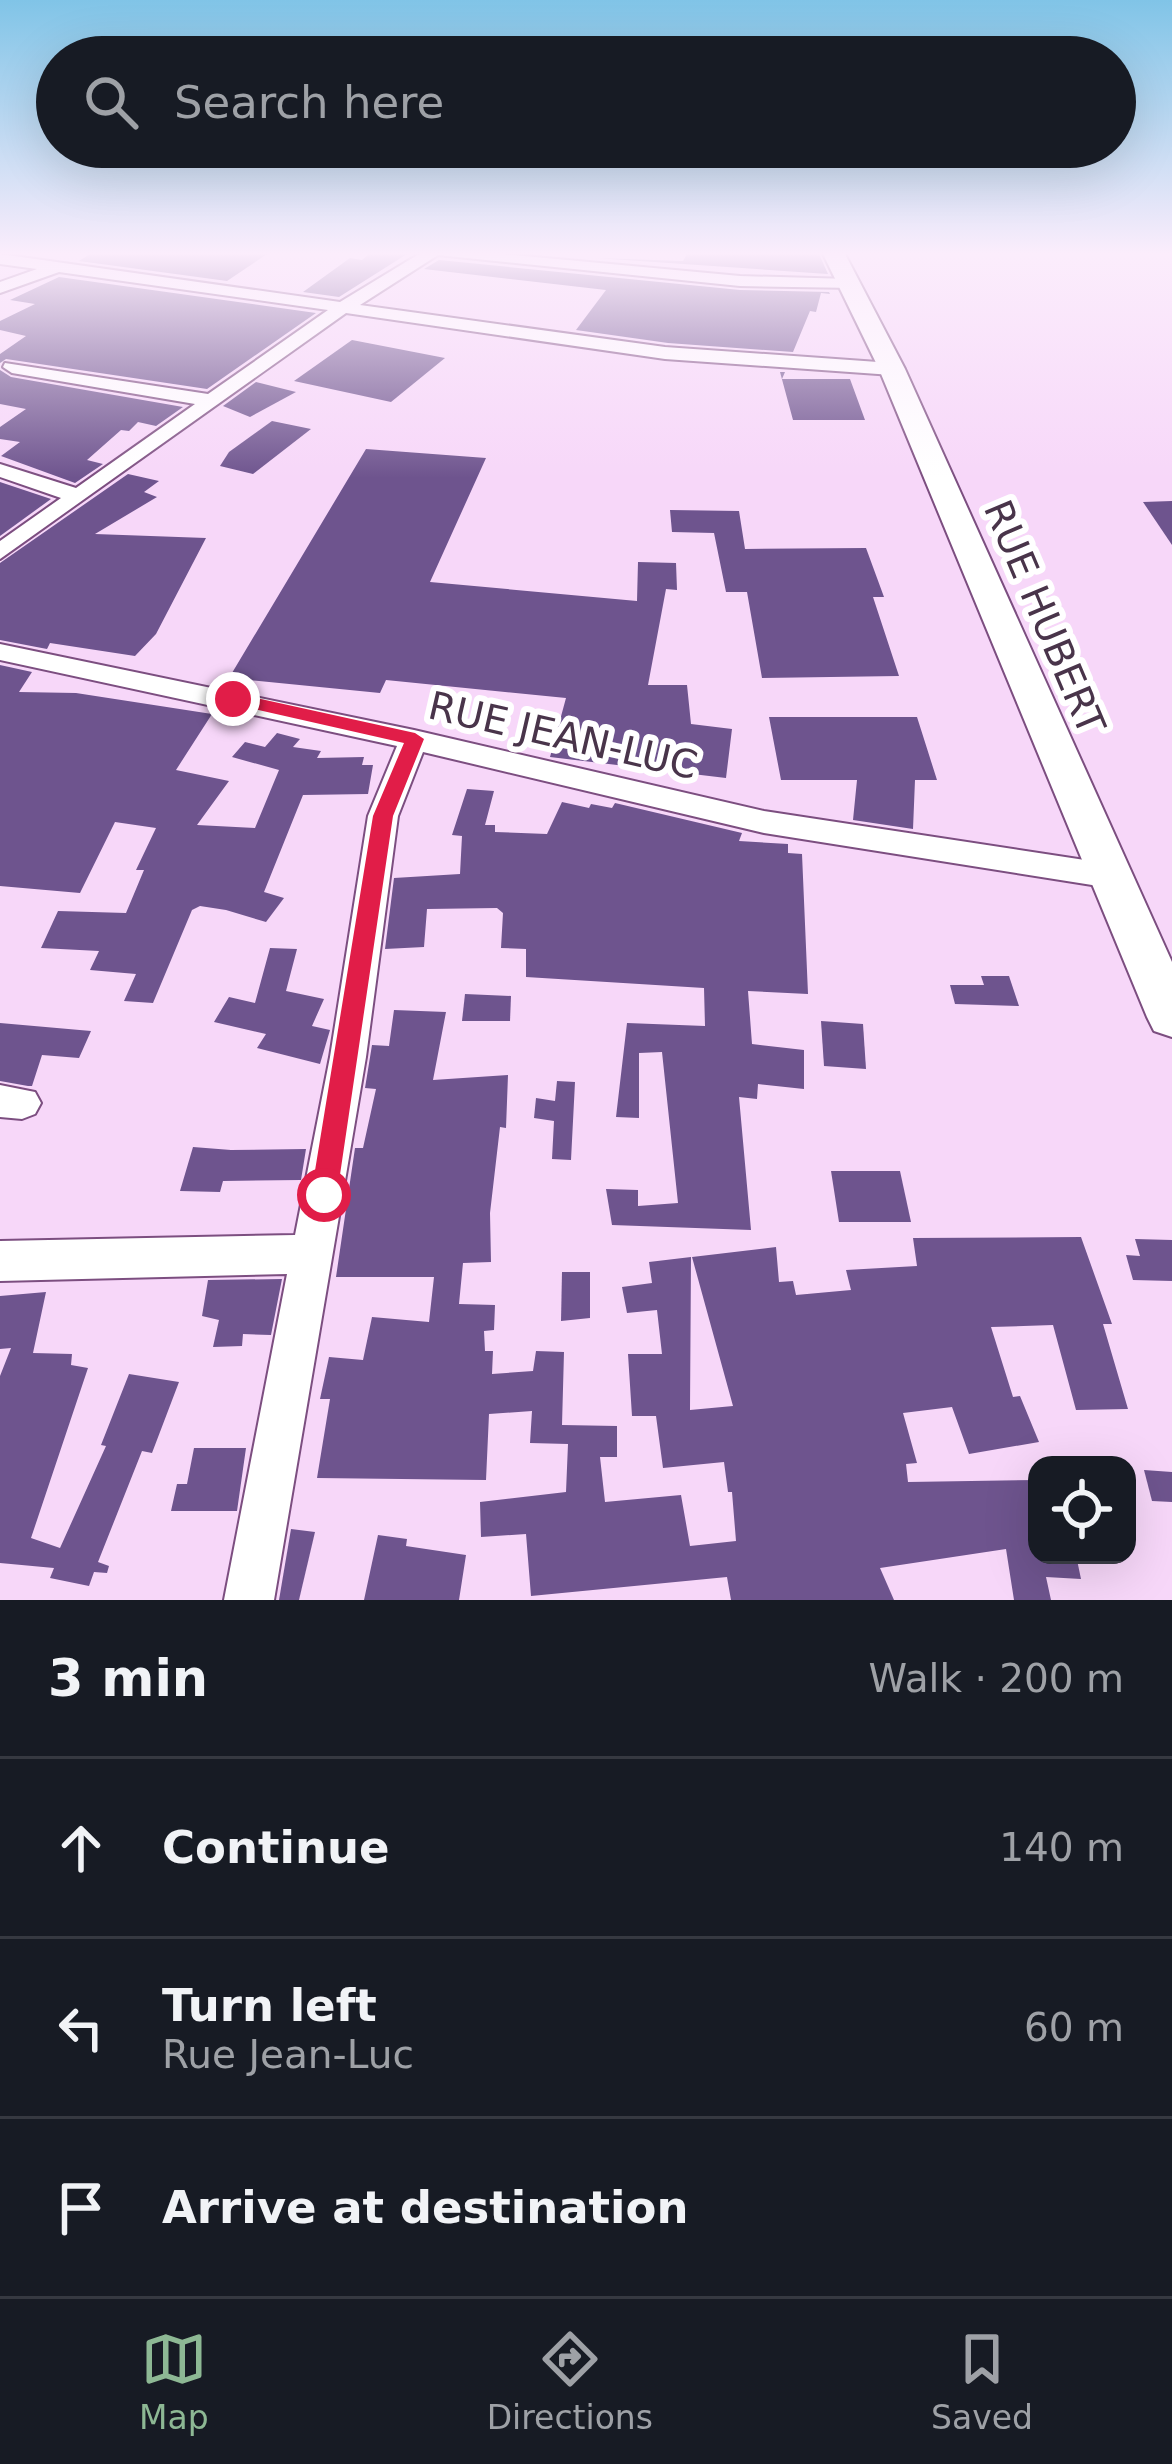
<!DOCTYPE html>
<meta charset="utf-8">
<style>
body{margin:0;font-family:"DejaVu Sans",sans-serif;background:#242831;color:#f1f3f6}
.controls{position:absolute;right:36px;bottom:36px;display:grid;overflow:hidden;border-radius:24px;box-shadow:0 12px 48px #0002}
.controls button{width:108px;height:108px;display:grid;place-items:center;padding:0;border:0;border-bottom:3px solid #363941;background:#171b24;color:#f1f3f6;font:60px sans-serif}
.stop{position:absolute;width:36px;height:36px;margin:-27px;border:9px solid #e11d48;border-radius:50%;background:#fff}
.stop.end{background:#e11d48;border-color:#fff;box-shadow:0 3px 12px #0008}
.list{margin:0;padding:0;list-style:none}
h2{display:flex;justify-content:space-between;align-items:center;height:156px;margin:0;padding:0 48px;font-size:51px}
h2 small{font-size:39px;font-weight:400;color:#9ea1a6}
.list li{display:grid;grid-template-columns:78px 1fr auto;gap:36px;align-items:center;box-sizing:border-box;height:180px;padding:0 48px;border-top:3px solid #363941}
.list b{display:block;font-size:45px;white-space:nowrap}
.list p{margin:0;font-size:39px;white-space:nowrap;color:#9ea1a6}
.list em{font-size:39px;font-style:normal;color:#9ea1a6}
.icon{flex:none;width:66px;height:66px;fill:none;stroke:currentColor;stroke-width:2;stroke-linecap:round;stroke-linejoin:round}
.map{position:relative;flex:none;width:1172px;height:1600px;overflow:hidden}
.search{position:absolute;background:#171b24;box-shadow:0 12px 48px #0002;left:36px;right:36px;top:36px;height:132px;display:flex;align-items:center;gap:30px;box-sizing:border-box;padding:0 42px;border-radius:66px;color:#9ea1a6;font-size:45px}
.sheet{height:696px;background:#171b24}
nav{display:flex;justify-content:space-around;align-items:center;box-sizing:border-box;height:168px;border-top:3px solid #363941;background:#171b24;font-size:33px;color:#9ea1a6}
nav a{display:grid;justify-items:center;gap:6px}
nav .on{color:#8db894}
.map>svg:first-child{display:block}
.building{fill:#6e548e}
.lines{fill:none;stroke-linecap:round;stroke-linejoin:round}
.street-casing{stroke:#7c4e80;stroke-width:4}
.secondary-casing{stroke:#7c4e80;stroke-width:4}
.street{fill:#fff;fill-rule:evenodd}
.secondary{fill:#fff;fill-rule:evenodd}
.route{fill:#e11d48}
.labels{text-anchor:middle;stroke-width:12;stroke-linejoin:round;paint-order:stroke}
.street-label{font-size:39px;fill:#49344a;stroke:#fff}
</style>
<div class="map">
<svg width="1172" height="1600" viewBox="0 0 1172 1600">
<rect width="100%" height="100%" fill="#f7d7f9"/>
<!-- building -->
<g class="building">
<polygon points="90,254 267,254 227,281 79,261"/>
<polygon points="369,254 407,254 339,297 303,292 350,258 362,260"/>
<polygon points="687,254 819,254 828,274 596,258 683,261"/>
<polygon points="439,260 740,290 829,292 830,294 821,293 816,312 810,311 793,352 668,343 576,330 606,290 424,269"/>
<polygon points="59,277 316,313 207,389 6,359 0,363 0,354 26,336 0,330 0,321 35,304 10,300"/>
<polygon points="352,340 445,358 391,402 294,381"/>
<polygon points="0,370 11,377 183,407 156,426 138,422 129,431 121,430 87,460 103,464 75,483 1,456 20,442 0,439 0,427 26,409 0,404"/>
<polygon points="780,372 785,372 782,379 850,379 865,420 793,420"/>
<polygon points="256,382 296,392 250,417 223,406"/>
<polygon points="272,421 311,429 253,474 220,466 229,452"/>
<polygon points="366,449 486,458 430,582 637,601 638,562 676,563 677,590 666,589 648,685 687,685 691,724 732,729 726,778 550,757 566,698 386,680 380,693 229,678"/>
<polygon points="128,474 159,481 144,492 157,497 95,534 206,538 156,634 135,656 50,643 47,649 0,640 0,563"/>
<polygon points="0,482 51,499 0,536"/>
<polygon points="1172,501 1172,545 1143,502"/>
<polygon points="670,510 739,511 745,549 866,548 884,597 873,597 899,676 762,678 747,592 726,592 714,533 672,532"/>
<polygon points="0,665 32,672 19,692 76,693 212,714 176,770 229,781 197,825 255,828 279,770 232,757 245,742 265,747 277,733 300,739 293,747 321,751 317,758 364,757 362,765 373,765 368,794 303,795 264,892 284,898 266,922 226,910 200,906 192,910 153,1003 124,1001 136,974 90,970 99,951 41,948 58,911 126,913 144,870 136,870 156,828 115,822 80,893 0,886"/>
<polygon points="769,717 917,717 937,780 915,780 913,829 853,820 857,780 781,780"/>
<polygon points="467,789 494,791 485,825 495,825 495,832 547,834 562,802 589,808 591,804 612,808 615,803 742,833 739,841 788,844 788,853 802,854 808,994 748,991 752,1044 804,1050 804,1089 758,1084 757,1099 739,1097 751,1230 612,1225 606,1189 638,1190 638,1206 678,1203 662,1052 639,1053 639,1118 616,1117 627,1023 705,1026 704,988 526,977 526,949 501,948 503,913 497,908 427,909 424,947 385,949 394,878 460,874 462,836 452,835"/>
<polygon points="270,948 297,949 286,991 324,999 312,1026 330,1030 320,1064 257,1048 266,1034 214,1022 229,997 255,1003"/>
<polygon points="981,976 1009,976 1019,1006 955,1004 950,985 984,985"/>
<polygon points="465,994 511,996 510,1021 462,1021"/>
<polygon points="394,1010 446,1012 433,1080 508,1075 506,1128 500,1127 490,1213 491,1262 463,1263 459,1304 495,1305 494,1330 484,1331 485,1351 493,1351 492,1374 533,1371 536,1351 564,1352 562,1425 617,1426 617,1457 600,1457 605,1502 681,1495 690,1546 736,1541 732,1492 728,1492 724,1462 663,1468 656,1416 632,1416 628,1354 662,1354 657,1310 627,1313 622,1287 652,1283 649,1262 691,1257 690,1410 733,1406 692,1257 776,1247 779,1282 793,1281 796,1295 851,1290 846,1270 917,1266 913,1238 1081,1237 1112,1324 1103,1324 1128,1409 1076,1410 1053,1325 991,1327 1013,1397 1020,1396 1039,1442 969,1454 952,1407 903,1413 917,1463 906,1464 908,1482 1037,1480 1037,1555 1076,1555 1081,1579 1046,1577 1051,1600 1014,1600 1006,1549 880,1568 894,1600 731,1600 727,1577 531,1596 526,1534 481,1537 480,1502 566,1492 568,1444 530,1443 532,1411 489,1414 486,1480 317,1478 330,1399 320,1399 329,1357 363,1360 372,1317 429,1322 434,1277 336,1277 355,1148 363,1148 376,1089 365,1088 372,1045 389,1046"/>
<polygon points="821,1021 863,1024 866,1069 824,1066"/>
<polygon points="0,1023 91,1031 79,1058 42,1055 32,1086 28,1086 0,1081"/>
<polygon points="557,1081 575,1082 571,1160 552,1159 554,1121 534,1118 536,1098 555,1101"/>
<polygon points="193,1147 231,1150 306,1149 301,1180 223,1181 220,1192 180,1191"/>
<polygon points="831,1171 900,1171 911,1222 839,1222"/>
<polygon points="1135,1239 1172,1240 1172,1281 1133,1280 1126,1255 1140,1256"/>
<polygon points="562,1272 590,1272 590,1318 561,1321"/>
<polygon points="282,1279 271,1335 243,1334 242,1346 213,1347 219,1320 202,1316 208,1280"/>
<polygon points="46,1292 33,1353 72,1354 71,1365 88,1368 31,1538 60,1548 106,1446 101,1445 129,1374 179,1382 152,1453 142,1451 98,1562 109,1566 107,1573 94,1572 89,1586 50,1578 54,1568 0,1563 0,1376 11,1348 0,1349 0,1296"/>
<polygon points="194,1448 246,1448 237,1511 171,1511 177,1484 187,1484"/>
<polygon points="1144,1470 1172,1472 1172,1502 1152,1501"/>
<polygon points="291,1529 315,1532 299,1600 279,1600"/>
<polygon points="378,1535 407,1539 406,1546 466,1555 459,1600 364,1600"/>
</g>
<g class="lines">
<defs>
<g id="street">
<polygon points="0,254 340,302 419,254 503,254 740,276 850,279 858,284 856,288 740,286 438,255 360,305 665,347 892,363 901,369 892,375 665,359 346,313 0,559 0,541 61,498 0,477 0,464 76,488 195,404 12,373 3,367 5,363 208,394 328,310 59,272 0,293 0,282 37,269 0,264"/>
<polygon points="0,644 414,730 764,811 1111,864 1122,868 1127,876 1122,884 1111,888 764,833 423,752 398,816 366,1057 274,1600 224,1600 287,1274 0,1281 0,1241 295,1235 330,1057 368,816 397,746 0,660"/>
<polygon points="0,1085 35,1092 41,1103 35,1114 22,1119 0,1117"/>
</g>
<polygon id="secondary" points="823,254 845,254 905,369 1172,962 1172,1037 1154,1031 1147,1017 879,369"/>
</defs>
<!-- street casing -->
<use href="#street" class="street-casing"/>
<!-- secondary casing -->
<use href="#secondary" class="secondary-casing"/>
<!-- street -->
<use href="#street" class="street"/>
<!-- secondary -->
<use href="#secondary" class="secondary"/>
</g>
<!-- sky -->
<linearGradient id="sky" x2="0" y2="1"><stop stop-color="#80c4e7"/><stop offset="0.53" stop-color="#fbedfc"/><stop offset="1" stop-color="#fbedfc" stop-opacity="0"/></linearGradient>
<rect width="1172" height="478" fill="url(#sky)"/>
<!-- route -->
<polygon class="route" points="233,693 415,733 424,739 393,816 337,1195 334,1203 324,1207 315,1203 311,1195 373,816 404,743 227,703 227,695"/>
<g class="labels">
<!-- street labels -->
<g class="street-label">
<text transform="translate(1045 617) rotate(67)" y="14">RUE HUBERT</text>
<text transform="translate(563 735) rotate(13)" y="14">RUE JEAN-LUC</text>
</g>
</g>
</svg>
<div class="controls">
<button><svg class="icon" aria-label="locate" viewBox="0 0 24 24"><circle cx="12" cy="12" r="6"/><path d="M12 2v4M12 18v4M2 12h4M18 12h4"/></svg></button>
</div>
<div class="stop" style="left:324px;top:1195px"></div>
<div class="stop end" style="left:233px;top:699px"></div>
<div class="search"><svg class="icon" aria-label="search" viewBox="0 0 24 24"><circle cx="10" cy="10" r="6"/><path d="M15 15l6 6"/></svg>Search here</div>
</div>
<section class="sheet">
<h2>3 min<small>Walk · 200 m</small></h2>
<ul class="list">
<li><svg class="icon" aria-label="ahead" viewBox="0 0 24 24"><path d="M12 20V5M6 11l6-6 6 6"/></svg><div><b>Continue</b></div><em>140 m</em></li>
<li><svg class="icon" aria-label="left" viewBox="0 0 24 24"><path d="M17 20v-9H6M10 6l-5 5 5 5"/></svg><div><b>Turn left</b><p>Rue Jean-Luc</p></div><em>60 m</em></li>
<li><svg class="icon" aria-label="arrive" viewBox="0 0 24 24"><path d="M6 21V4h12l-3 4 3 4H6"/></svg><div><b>Arrive at destination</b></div></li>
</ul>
</section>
<nav>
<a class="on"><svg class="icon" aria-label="map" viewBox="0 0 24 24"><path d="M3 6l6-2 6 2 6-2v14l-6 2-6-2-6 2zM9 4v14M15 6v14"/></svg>Map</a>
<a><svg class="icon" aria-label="directions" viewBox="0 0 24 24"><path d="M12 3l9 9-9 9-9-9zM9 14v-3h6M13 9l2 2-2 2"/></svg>Directions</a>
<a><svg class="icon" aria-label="saved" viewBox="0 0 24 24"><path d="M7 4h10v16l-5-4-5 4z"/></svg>Saved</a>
</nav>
